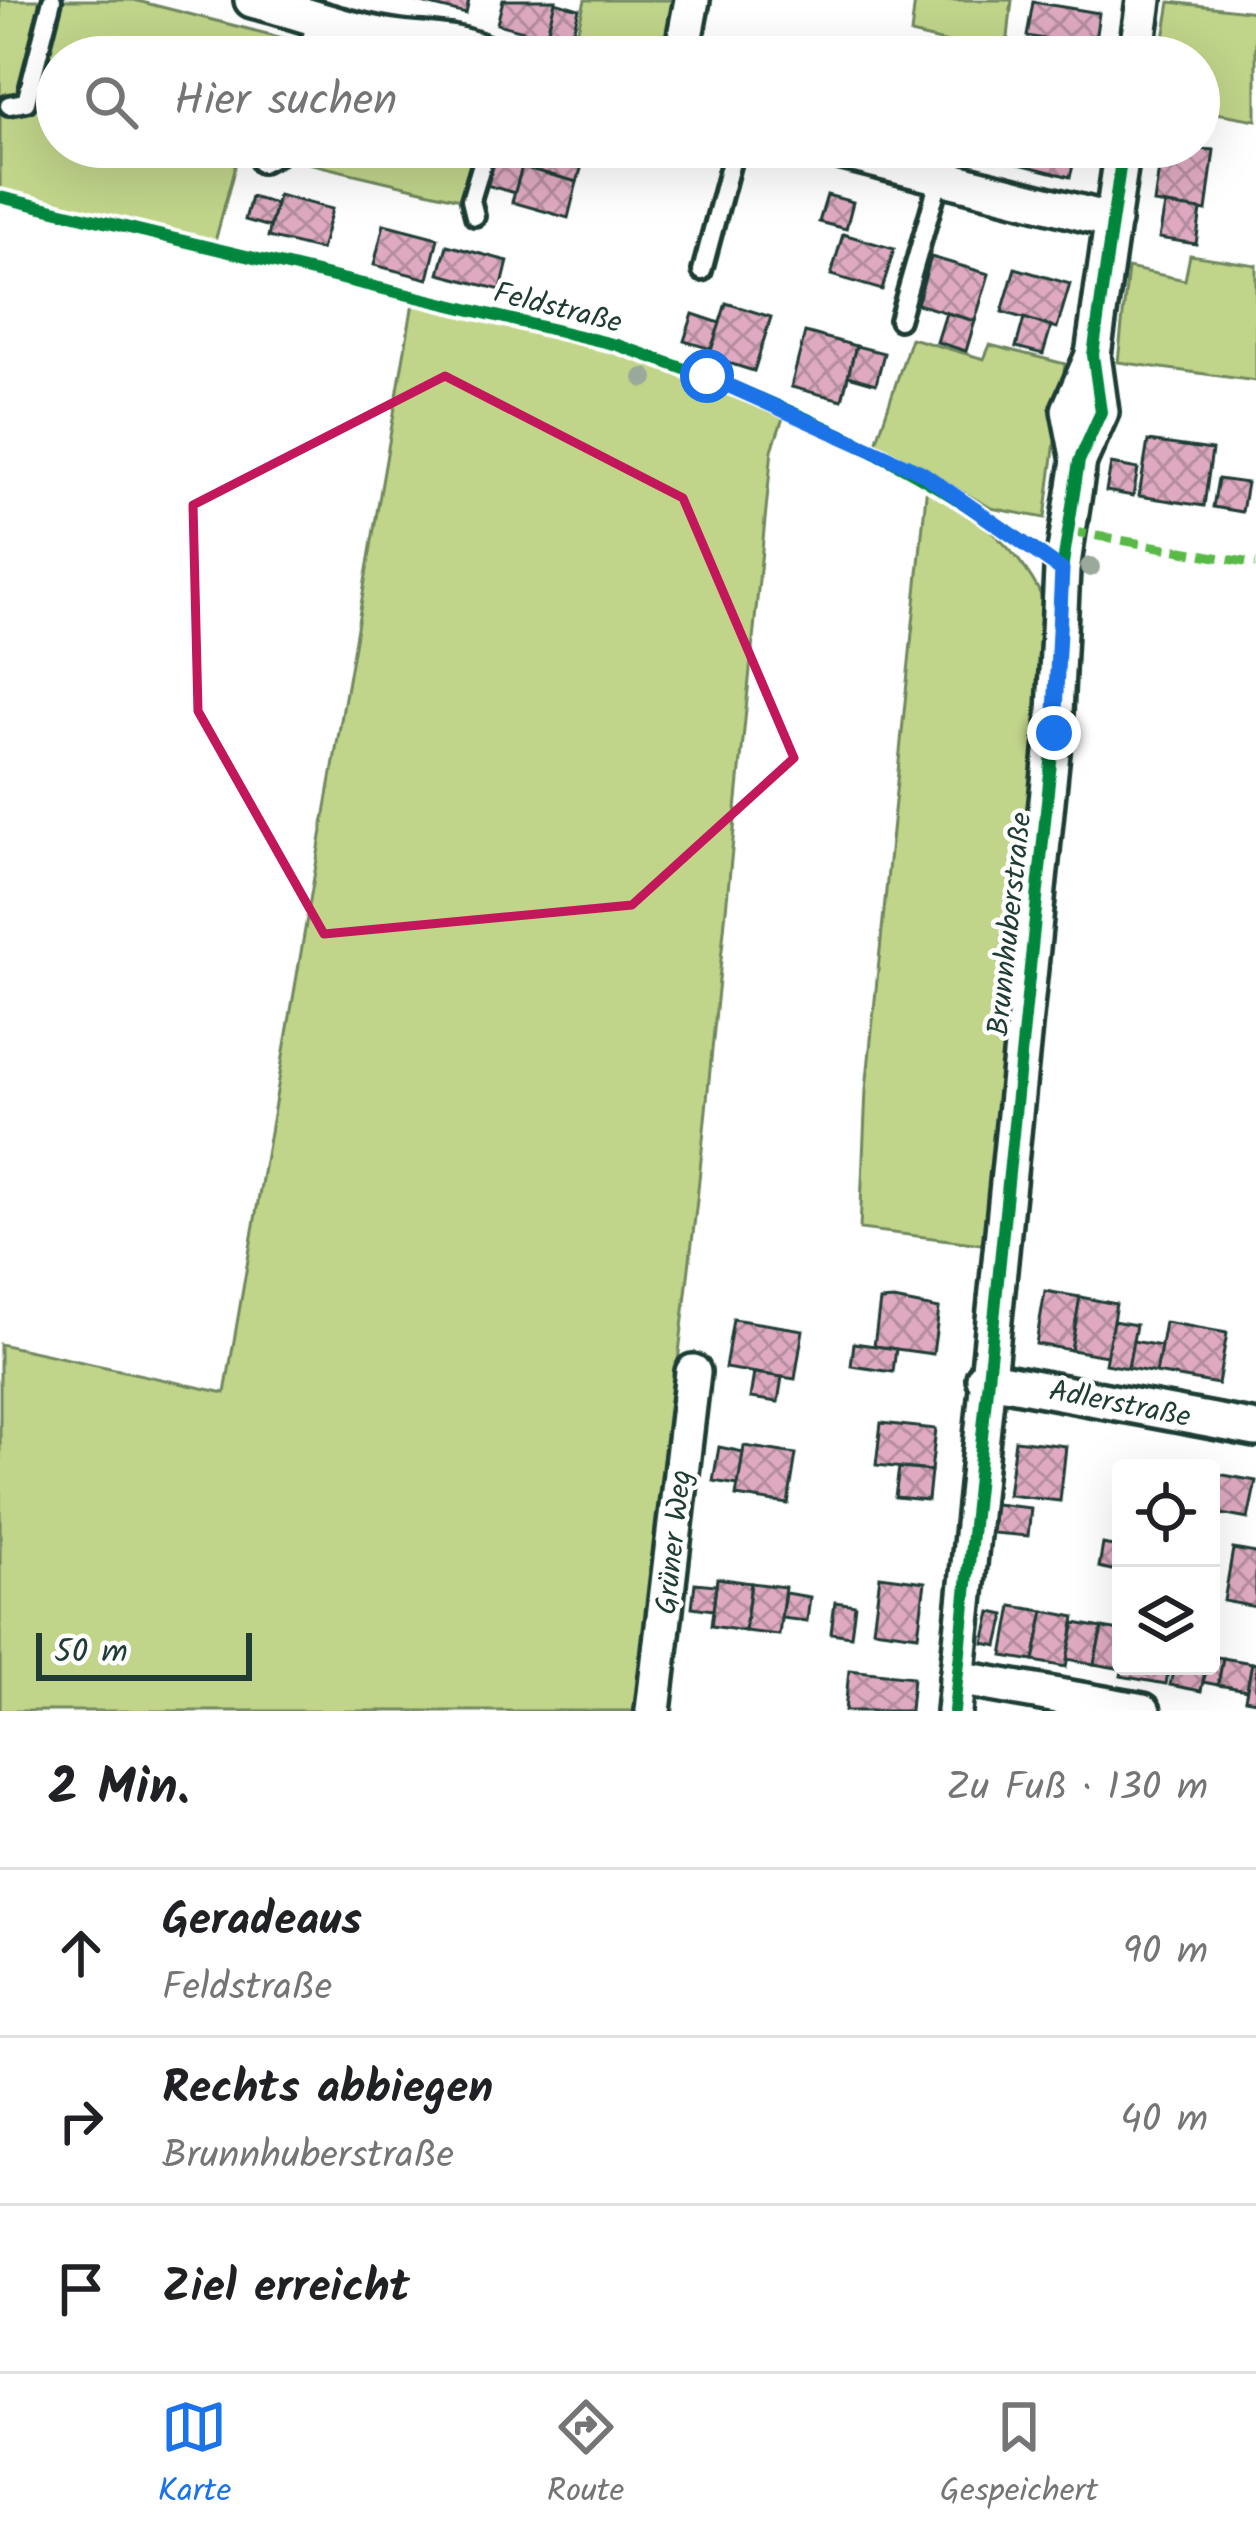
<!DOCTYPE html>
<html lang="de">
<meta charset="utf-8">
<style>
body{margin:0;font-family:Kalam,sans-serif;background:#f2f2f2;color:#202124}
.controls{position:absolute;right:36px;bottom:36px;display:grid;overflow:hidden;border-radius:12px;box-shadow:0 12px 48px #0002}
.controls button{width:108px;height:108px;display:grid;place-items:center;padding:0;border:0;border-bottom:3px solid #e0e0e0;background:#fff;color:#202124;font:60px sans-serif}
.scale{position:absolute;left:36px;bottom:30px;width:216px;box-sizing:border-box;padding-left:12px;border:6px solid #1f3d34;border-top:0;font-size:33px;line-height:42px;white-space:nowrap;color:#1f3d34;-webkit-text-stroke:9px #fff;paint-order:stroke}
.stop{position:absolute;width:36px;height:36px;margin:-27px;border:9px solid #1a73e8;border-radius:50%;background:#fff}
.stop.end{background:#1a73e8;border-color:#fff;box-shadow:0 3px 12px #0008}
.list{margin:0;padding:0;list-style:none}
h2{display:flex;justify-content:space-between;align-items:center;height:156px;margin:0;padding:0 48px;font-size:51px}
h2 small{font-size:39px;font-weight:400;color:#757577}
.list li{display:grid;grid-template-columns:78px 1fr auto;gap:36px;align-items:center;box-sizing:border-box;height:168px;padding:0 48px;border-top:3px solid #e0e0e0}
.list b{display:block;font-size:45px;white-space:nowrap}
.list p{margin:0;font-size:39px;white-space:nowrap;color:#757577}
.list em{font-size:39px;font-style:normal;color:#757577}
.icon{flex:none;width:66px;height:66px;fill:none;stroke:currentColor;stroke-width:2;stroke-linecap:round;stroke-linejoin:round}
.map{position:relative;flex:none;width:1256px;height:1711px;overflow:hidden}
.search{position:absolute;background:#fff;box-shadow:0 12px 48px #0002;left:36px;right:36px;top:36px;height:132px;display:flex;align-items:center;gap:30px;box-sizing:border-box;padding:0 42px;border-radius:66px;color:#757577;font-size:45px}
.sheet{height:660px;background:#fff}
nav{display:flex;justify-content:space-around;align-items:center;box-sizing:border-box;height:168px;border-top:3px solid #e0e0e0;background:#fff;font-size:33px;color:#757577}
nav a{display:grid;justify-items:center;gap:6px}
nav .on{color:#1a73e8}
.map>svg:first-child{display:block}
.green{fill:#c0d48a;stroke:#70885f;stroke-width:3}
.building{fill:url(#building-cross-hatch);stroke:#1f3d34;stroke-width:3}
.lines{fill:none;stroke-linecap:round;stroke-linejoin:round}
.lane-casing{stroke:#1f3d34;stroke-width:26}
.street-casing{stroke:#1f3d34;stroke-width:42}
.lane{stroke:#fff;stroke-width:16}
.street{stroke:#fff;stroke-width:33}
.quiet{stroke:#58b947;stroke-width:9;stroke-dasharray:18 9;stroke-linecap:butt}
.cycleway-casing{stroke:#fff;stroke-width:20}
.cycleway{stroke:#00873e;stroke-width:12}
.tree{fill:#9aa99b}
.route{stroke:#1a73e8;stroke-width:15}
.marked{fill:none;stroke:#c2185b;stroke-width:9;stroke-linejoin:round}
.labels{text-anchor:middle;stroke-width:9;stroke-linejoin:round;paint-order:stroke}
.street-label{font-size:30px;fill:#1f3d34;stroke:#fff}
</style>
<div class="map">
<svg width="1256" height="1711" viewBox="0 0 1256 1711">
<defs>
<pattern id="building-cross-hatch" width="8" height="8" patternUnits="userSpaceOnUse" patternTransform="scale(3)"><rect width="8" height="8" fill="#dfaac1"/><path d="M0 0l8 8M0 8l8-8" fill="none" stroke="#b48c9e"/></pattern>
</defs>
<rect width="100%" height="100%" fill="#fff"/>
<filter id="ink" filterUnits="userSpaceOnUse"><feTurbulence type="fractalNoise" baseFrequency=".00833" numOctaves="2"/><feDisplacementMap in="SourceGraphic" scale="24" xChannelSelector="R" yChannelSelector="G"/><feConvolveMatrix kernelMatrix="1 2 1 2 8 2 1 2 1" color-interpolation-filters="sRGB"/></filter>
<g filter="url(#ink)">
<!-- green -->
<g class="green">
<polygon points="0,0 134,0 358,57 57,57 57,147 476,147 460,199 240,147 215,242 0,189"/>
<polygon points="585,0 681,0 666,57 571,57"/>
<polygon points="915,0 1012,0 1006,57 911,34"/>
<polygon points="1170,2 1256,12 1256,120 1199,110 1199,57 1161,57"/>
<polygon points="1190,255 1256,265 1256,381 1118,362 1128,268 1185,280"/>
<polygon points="413,303 649,361 784,415 772,450 697,1200 637,1711 0,1711 0,1344 225,1393"/>
<polygon points="911,338 984,359 990,345 1065,364 1045,518 991,508 876,443"/>
<path d="M927,484C979,518 1031,556 1050,618L990,1245L860,1229L866,1089Z"/>
</g>
<!-- building -->
<g class="building">
<polygon points="410,0 469,0 466,14"/>
<polygon points="503,0 556,0 546,37 497,24"/>
<polygon points="555,2 579,9 572,36 548,29"/>
<polygon points="1033,2 1099,13 1094,48 1027,36"/>
<polygon points="1060,42 1085,46 1083,57 1058,57"/>
<polygon points="713,46 758,57 710,57"/>
<polygon points="528,147 587,150 577,182 522,167"/>
<polygon points="1023,147 1078,147 1070,177 1019,164"/>
<polygon points="1162,147 1214,150 1206,211 1154,203"/>
<polygon points="493,158 522,167 515,193 486,185"/>
<polygon points="522,167 577,182 568,218 512,202"/>
<polygon points="278,195 332,209 321,250 268,237"/>
<polygon points="827,195 853,202 846,229 819,222"/>
<polygon points="251,197 276,204 270,227 245,220"/>
<polygon points="1165,205 1201,210 1196,244 1159,238"/>
<polygon points="384,224 438,238 428,279 374,265"/>
<polygon points="843,234 894,249 882,290 831,275"/>
<polygon points="447,245 508,261 501,290 439,274"/>
<polygon points="931,257 989,274 975,321 917,304"/>
<polygon points="1015,268 1070,284 1057,328 1002,312"/>
<polygon points="726,303 771,317 754,371 709,357"/>
<polygon points="946,313 975,321 966,351 937,342"/>
<polygon points="693,314 720,323 711,349 684,341"/>
<polygon points="1024,318 1051,327 1043,354 1016,347"/>
<polygon points="805,332 856,346 842,400 791,387"/>
<polygon points="856,346 884,353 876,384 848,376"/>
<polygon points="1148,441 1212,450 1204,506 1139,496"/>
<polygon points="1111,464 1138,469 1133,496 1106,491"/>
<polygon points="1218,479 1247,483 1242,512 1213,507"/>
<polygon points="1045,1291 1080,1297 1071,1350 1036,1344"/>
<polygon points="1080,1297 1116,1304 1107,1356 1071,1350"/>
<polygon points="894,1300 939,1309 933,1354 874,1346 880,1301"/>
<polygon points="733,1319 803,1330 795,1379 725,1368"/>
<polygon points="1113,1321 1136,1325 1128,1368 1105,1364"/>
<polygon points="1165,1322 1227,1333 1218,1384 1156,1373"/>
<polygon points="1133,1341 1161,1346 1156,1373 1128,1368"/>
<polygon points="854,1343 896,1349 893,1372 851,1366"/>
<polygon points="754,1373 782,1377 778,1402 750,1398"/>
<polygon points="881,1423 936,1429 931,1471 876,1465"/>
<polygon points="1015,1440 1066,1446 1060,1501 1008,1495"/>
<polygon points="744,1446 796,1454 788,1504 736,1496"/>
<polygon points="719,1447 743,1452 738,1485 713,1481"/>
<polygon points="899,1468 931,1471 928,1500 895,1497"/>
<polygon points="1218,1474 1256,1481 1248,1519 1211,1512"/>
<polygon points="995,1504 1031,1508 1028,1536 992,1533"/>
<polygon points="1103,1544 1121,1548 1121,1572 1099,1567"/>
<polygon points="1233,1549 1256,1553 1256,1607 1224,1601"/>
<polygon points="880,1576 925,1582 918,1635 873,1629"/>
<polygon points="717,1578 751,1583 745,1631 711,1626"/>
<polygon points="695,1583 716,1585 713,1610 692,1607"/>
<polygon points="751,1583 785,1587 779,1635 745,1631"/>
<polygon points="785,1593 810,1597 807,1621 781,1618"/>
<polygon points="835,1602 855,1605 851,1636 831,1633"/>
<polygon points="1012,1606 1044,1611 1034,1661 1003,1656"/>
<polygon points="1044,1611 1075,1617 1066,1667 1034,1661"/>
<polygon points="991,1612 1005,1615 998,1646 984,1643"/>
<polygon points="1075,1623 1102,1628 1094,1664 1067,1659"/>
<polygon points="1102,1628 1121,1631 1122,1669 1094,1664"/>
<polygon points="1211,1656 1223,1658 1218,1685 1203,1682"/>
<polygon points="1223,1658 1252,1663 1247,1690 1218,1685"/>
<polygon points="1252,1663 1256,1664 1256,1701 1245,1699"/>
<polygon points="1123,1666 1169,1666 1166,1684 1121,1676"/>
<polygon points="1174,1666 1206,1666 1201,1691 1170,1685"/>
<polygon points="849,1670 913,1677 910,1711 845,1711"/>
</g>
<g class="lines">
<defs>
<g id="lane">
<polyline points="306,57 317,18"/>
<polyline points="9,105 26,102 52,0"/>
<polyline points="261,163 279,154 281,147"/>
<polyline points="475,216 471,200 487,147"/>
<polyline points="702,271 735,147"/>
<polyline points="899,320 940,177"/>
</g>
<g id="street">
<path d="M252,0C300,12 351,32 400,38C435,42 459,40 492,57"/>
<polyline points="681,57 692,0"/>
<polyline points="1136,57 1144,0"/>
<polyline points="823,147 1113,221"/>
<polyline points="1079,461 1069,410 1093,355"/>
<polyline points="984,1378 1256,1429"/>
<polyline points="957,1678 1143,1711"/>
<polyline points="653,1711 693,1372"/>
<polyline points="954,1711 1054,733 1062,570 1079,461 1101,412 1093,355 1123,147"/>
</g>
</defs>
<!-- lane casing -->
<use href="#lane" class="lane-casing"/>
<!-- street casing -->
<use href="#street" class="street-casing"/>
<!-- lane -->
<use href="#lane" class="lane"/>
<!-- street -->
<use href="#street" class="street"/>
<!-- quiet -->
<polyline class="quiet" points="1069,531 1256,564"/>
<defs>
<g id="cycleway">
<path d="M0,197L617,345C790,404 914,461 1062,570"/>
<polyline points="954,1711 1054,733 1062,570 1079,461 1101,412 1093,355 1123,147"/>
</g>
</defs>
<!-- cycleway casing -->
<use href="#cycleway" class="cycleway-casing"/>
<!-- cycleway -->
<use href="#cycleway" class="cycleway"/>
</g>
<!-- trees -->
<g class="tree">
<circle cx="644" cy="378" r="10"/>
<circle cx="1090" cy="567" r="10"/>
</g>
</g>
<g class="lines" filter="url(#ink)">
<!-- route -->
<polyline class="route" points="707,376 921,472 1062,570 1054,733"/>
</g>
<!-- marked area -->
<path class="marked" d="M445,376L683,498L794,758L632,905L324,934L198,711L193,505Z"/>
<g class="labels">
<!-- street labels -->
<g class="street-label">
<text transform="translate(558 307) rotate(14)" y="10">Feldstraße</text>
<text transform="translate(1009 924) rotate(-84)" y="10">Brunnhuberstraße</text>
<text transform="translate(1120 1403) rotate(11)" y="10">Adlerstraße</text>
<text transform="translate(673 1542) rotate(-84)" y="10">Grüner Weg</text>
</g>
</g>
</svg>
<div class="controls">
<button><svg class="icon" aria-label="locate" viewBox="0 0 24 24"><circle cx="12" cy="12" r="6"/><path d="M12 2v4M12 18v4M2 12h4M18 12h4"/></svg></button>
<button><svg class="icon" aria-label="layers" viewBox="0 0 24 24"><path d="M12 4l9 5-9 5-9-5zM3 14l9 5 9-5"/></svg></button>
</div>
<div class="scale">50 m</div>
<div class="stop" style="left:707px;top:376px"></div>
<div class="stop end" style="left:1054px;top:733px"></div>
<div class="search"><svg class="icon" aria-label="search" viewBox="0 0 24 24"><circle cx="10" cy="10" r="6"/><path d="M15 15l6 6"/></svg>Hier suchen</div>
</div>
<section class="sheet">
<h2>2 Min.<small>Zu Fuß · 130 m</small></h2>
<ul class="list">
<li><svg class="icon" aria-label="ahead" viewBox="0 0 24 24"><path d="M12 20V5M6 11l6-6 6 6"/></svg><div><b>Geradeaus</b><p>Feldstraße</p></div><em>90 m</em></li>
<li><svg class="icon" aria-label="right" viewBox="0 0 24 24"><path d="M7 20v-9h11M14 6l5 5-5 5"/></svg><div><b>Rechts abbiegen</b><p>Brunnhuberstraße</p></div><em>40 m</em></li>
<li><svg class="icon" aria-label="arrive" viewBox="0 0 24 24"><path d="M6 21V4h12l-3 4 3 4H6"/></svg><div><b>Ziel erreicht</b></div></li>
</ul>
</section>
<nav>
<a class="on"><svg class="icon" aria-label="map" viewBox="0 0 24 24"><path d="M3 6l6-2 6 2 6-2v14l-6 2-6-2-6 2zM9 4v14M15 6v14"/></svg>Karte</a>
<a><svg class="icon" aria-label="directions" viewBox="0 0 24 24"><path d="M12 3l9 9-9 9-9-9zM9 14v-3h6M13 9l2 2-2 2"/></svg>Route</a>
<a><svg class="icon" aria-label="saved" viewBox="0 0 24 24"><path d="M7 4h10v16l-5-4-5 4z"/></svg>Gespeichert</a>
</nav>
